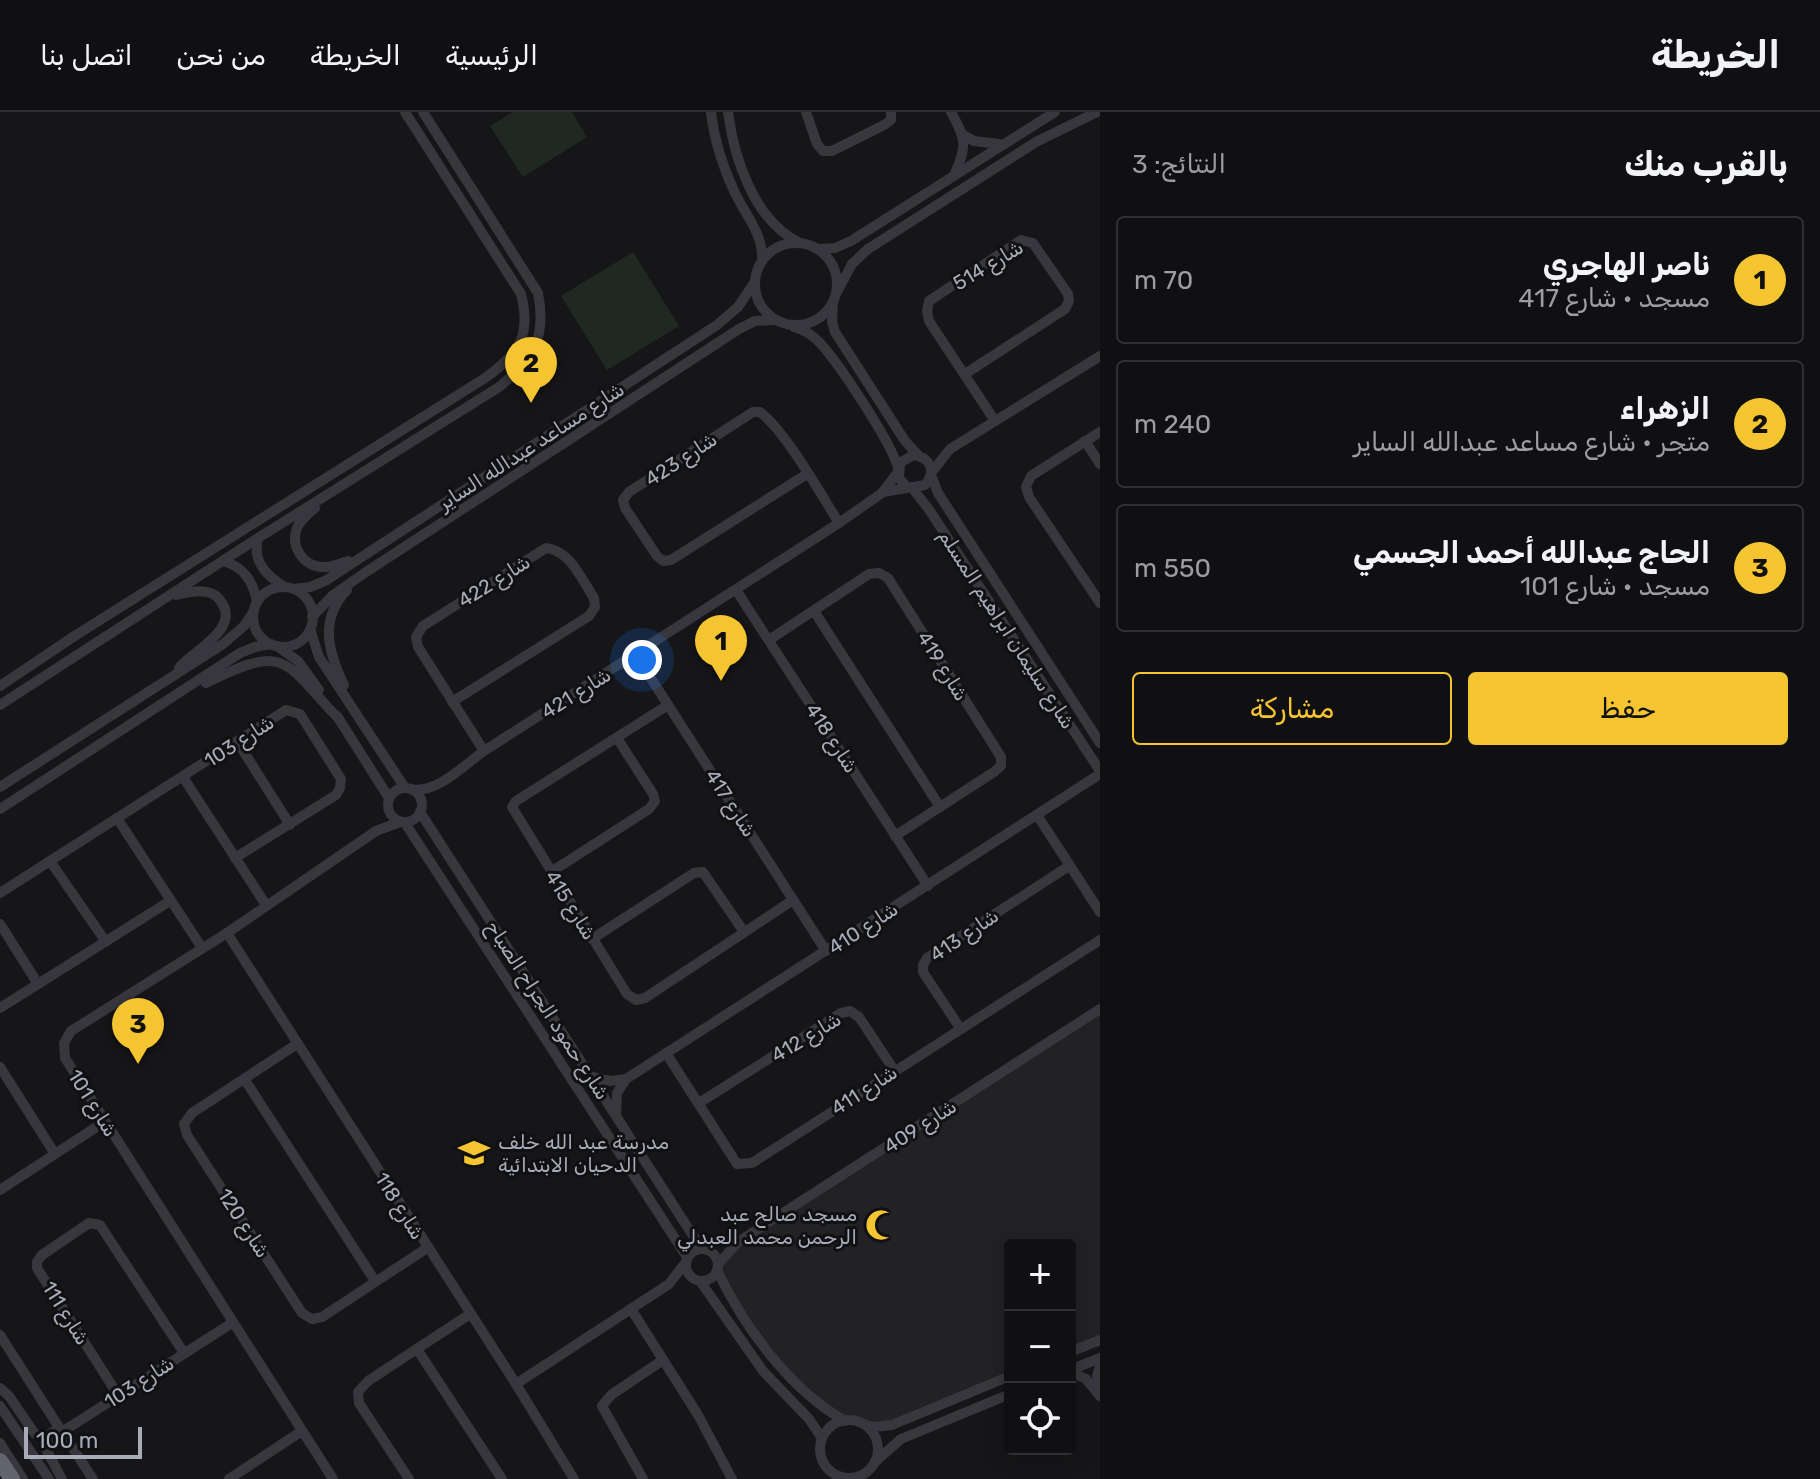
<!DOCTYPE html>
<html lang="ar">
<meta charset="utf-8">
<style>
body{margin:0;font-family:Rubik,"Noto Naskh Arabic",sans-serif;background:#1e1e20;color:#f1f3f6;direction:rtl}
.controls{position:absolute;right:24px;bottom:24px;display:grid;overflow:hidden;border-radius:8px;box-shadow:0 4px 20px #0003}
.controls button{width:72px;height:72px;display:grid;place-items:center;padding:0;border:0;border-bottom:2px solid #303032;background:#101012;color:#f1f3f6;font:40px sans-serif}
.scale{position:absolute;left:24px;bottom:20px;width:118px;box-sizing:border-box;padding-left:8px;border:4px solid #a8abb8;border-top:0;font-size:22px;line-height:28px;white-space:nowrap;color:#a8abb8;-webkit-text-stroke:6px #111113;paint-order:stroke}
.you{position:absolute;left:642px;top:548px;width:28px;height:28px;margin:-20px;border:6px solid #fff;border-radius:50%;background:#1a73e8;box-shadow:0 0 0 12px #1a73e833}
.badge{display:grid;place-items:center;width:52px;height:52px;border-radius:50%;background:#f5c431;color:#111;font-size:26px;font-weight:700}
.pin{position:absolute;translate:-50% -66px;filter:drop-shadow(0 2px 4px #0008)}
.pin::after{content:'';position:absolute;top:42px;width:28px;height:24px;background:inherit;clip-path:polygon(0 0,100% 0,50% 100%)}
.list{margin:0;padding:0;list-style:none}
h2{display:flex;justify-content:space-between;align-items:center;height:104px;margin:0;padding:0 32px;font-size:34px}
h2 small{font-size:26px;font-weight:400;color:#9c9d9f}
.list li{display:grid;grid-template-columns:52px 1fr auto;gap:24px;align-items:center;box-sizing:border-box;height:128px;margin:0 16px 16px;padding:0 16px;border:2px solid #303032;border-radius:8px}
.list b{display:block;font-size:30px;white-space:nowrap}
.list p{margin:0;font-size:26px;white-space:nowrap;color:#9c9d9f}
.list em{font-size:26px;font-style:normal;color:#9c9d9f}
.actions{display:flex;gap:16px;padding:24px 32px}
.actions a{flex:1;padding:18px 0;border:2px solid #f5c431;border-radius:8px;text-align:center;font-size:28px;color:#f5c431}
.actions .main{background:#f5c431;color:#111}
.icon{flex:none;width:44px;height:44px;fill:none;stroke:currentColor;stroke-width:2;stroke-linecap:round;stroke-linejoin:round}
.map{position:relative;flex:none;width:1100px;height:1367px;overflow:hidden;direction:ltr}
header{display:flex;align-items:center;gap:48px;box-sizing:border-box;height:112px;padding:0 40px;background:#101012;border-bottom:2px solid #303032}
header strong{font-size:38px}
nav{display:flex;gap:44px;margin-inline-start:auto;font-size:28px}
main{display:flex}
aside{flex:1;background:#101012}
.map>svg:first-child{display:block}
.built{fill:#222225}
.green{fill:#202822}
.lines{fill:none;stroke-linecap:round;stroke-linejoin:round}
.minor{stroke:#37373d;stroke-width:10}
.highway{stroke:#63656e;stroke-width:16}
.labels{text-anchor:middle;stroke-width:6;stroke-linejoin:round;paint-order:stroke}
.street-label{font-size:20px;fill:#a8abb8;stroke:#111113}
.poi-label{font-size:20px;fill:#a8abb8;stroke:#111113;text-anchor:start}
</style>
<header>
<strong>الخريطة</strong>
<nav><a>الرئيسية</a><a>الخريطة</a><a>من نحن</a><a>اتصل بنا</a></nav>
</header>
<main>
<aside>
<h2>بالقرب منك<small>النتائج: 3</small></h2>
<ul class="list">
<li><span class="badge">1</span><div><b>ناصر الهاجري</b><p>مسجد · شارع 417</p></div><em>70 m</em></li>
<li><span class="badge">2</span><div><b>الزهراء</b><p>متجر · شارع مساعد عبدالله الساير</p></div><em>240 m</em></li>
<li><span class="badge">3</span><div><b>الحاج عبدالله أحمد الجسمي</b><p>مسجد · شارع 101</p></div><em>550 m</em></li>
</ul>
<div class="actions"><a class="main">حفظ</a><a>مشاركة</a></div>
</aside>
<div class="map">
<svg width="1100" height="1367" viewBox="0 0 1100 1367">
<rect width="100%" height="100%" fill="#161618"/>
<!-- built -->
<polygon class="built" points="1100,900 1100,1228 1070,1240 1070,1133 1010,1133 1010,1264 873,1315 845,1309 781,1256 734,1188 718,1152 722,1146"/>
<!-- green -->
<g class="green">
<polygon points="513,0 572,0 587,25 523,65 490,14"/>
<polygon points="633,140 679,214 607,258 561,184"/>
</g>
<g class="lines">
<!-- minor -->
<g class="minor">
<path d="M711,0C714,27 723,55 734,79C745,103 764,122 762,149"/>
<path d="M728,0C734,46 754,109 800,131"/>
<polyline points="806,0 817,32 823,39 832,39 884,13 891,8 891,0"/>
<path d="M951,0C965,26 968,33 955,61"/>
<polyline points="963,23 974,29 999,32"/>
<circle cx="796" cy="172" r="41"/>
<polyline points="817,137 835,136 851,129 1055,0"/>
<polyline points="836,182 852,152 868,137 1036,30 1097,0"/>
<polyline points="833,191 832,210 835,220 905,329 918,343"/>
<path d="M794,215C805,218 814,224 821,232C839,252 892,331 898,356"/>
<polyline points="965,262 1065,197 1069,189 1068,182 1033,131 1021,128 929,189 927,199 929,209 995,309"/>
<polyline points="1100,320 1031,364 1026,375 1029,385 1100,491"/>
<polyline points="1085,329 1100,352"/>
<polyline points="932,360 950,337 1100,244"/>
<path d="M807,362L671,448L663,449L657,444L625,396L623,388L629,380L753,300H760C786,320 820,381 839,411"/>
<polyline points="931,363 938,381 1100,631"/>
<polyline points="912,376 928,396 1100,659"/>
<path d="M883,380L925,373C937,359 930,345 913,343L900,351L899,366L907,375"/>
<path d="M315,396C308,402 300,408 297,416C290,434 303,454 322,455C331,456 340,451 348,449"/>
<path d="M258,426C252,449 266,464 285,475"/>
<path d="M223,449C244,455 253,469 257,490"/>
<circle cx="283" cy="505" r="30"/>
<polyline points="294,477 310,475 325,469 717,213 738,195 754,171"/>
<polyline points="736,478 928,774"/>
<path d="M176,483C190,480 209,475 219,487C244,516 193,538 179,556"/>
<polyline points="814,499 940,695"/>
<polyline points="312,505 333,483 366,460 739,217 755,209 774,208"/>
<polyline points="310,517 319,545 405,676"/>
<polyline points="769,528 869,462 879,461 888,466 1001,645 1001,654 994,660 895,724"/>
<polyline points="277,534 298,549 319,578"/>
<polyline points="636,543 826,839"/>
<path d="M206,571C288,530 283,549 339,607"/>
<path d="M344,573C328,540 319,507 347,478"/>
<path d="M0,574L73,525L485,266C518,242 532,225 521,182L405,0"/>
<path d="M452,590L589,504L595,495L594,486C582,468 570,438 546,436L423,514L416,525L418,535L484,639"/>
<path d="M0,593L258,426L499,275C533,248 547,226 538,181L423,0"/>
<polyline points="668,593 516,689 512,695 627,882 636,888 645,886 793,788"/>
<polyline points="337,604 389,686"/>
<polyline points="237,629 290,713"/>
<polyline points="183,665 266,793"/>
<polyline points="0,675 223,532 244,514 254,499"/>
<circle cx="405" cy="693" r="17"/>
<path d="M410,677C436,683 464,653 484,639L839,411L882,381L898,360"/>
<polyline points="0,697 240,541 255,535 271,532"/>
<polyline points="420,700 701,1136"/>
<polyline points="1037,703 1100,800"/>
<polyline points="117,706 202,836"/>
<polyline points="405,711 687,1145"/>
<polyline points="50,749 106,830"/>
<polyline points="551,760 649,697 655,689 653,682 617,626"/>
<polyline points="0,781 286,598 300,602 341,667 340,676 336,683 235,746"/>
<polyline points="0,812 38,872"/>
<polyline points="227,821 516,1272 574,1367"/>
<polyline points="592,827 694,761 703,760 744,820"/>
<polyline points="0,896 170,789"/>
<polyline points="960,916 923,860 923,853 927,846 1069,754"/>
<polyline points="297,932 192,1001 184,1012 187,1023 302,1201 312,1207 322,1205 427,1136"/>
<polyline points="666,941 737,1052 752,1051 1100,828"/>
<polyline points="0,955 55,1042"/>
<polyline points="592,965 610,969 626,967"/>
<polyline points="245,968 375,1169"/>
<polyline points="699,991 841,901 850,899 859,905 894,958"/>
<polyline points="616,1002 617,981 626,967 1100,662"/>
<polyline points="0,1078 104,1010"/>
<circle cx="702" cy="1153" r="16"/>
<polyline points="718,1152 738,1130 1100,897"/>
<path d="M717,1158C744,1215 790,1278 845,1309"/>
<polyline points="700,1169 763,1259 809,1307 822,1326"/>
<polyline points="631,1197 698,1303 732,1367"/>
<polyline points="0,1223 62,1320 232,1211"/>
<polyline points="417,1237 502,1367"/>
<polyline points="1070,1240 1100,1228"/>
<polyline points="1070,1258 1100,1246"/>
<polyline points="1070,1260 1086,1267 1100,1284"/>
<polyline points="516,1272 669,1172 686,1150"/>
<polyline points="0,1276 9,1284 35,1322 45,1325 56,1318 62,1320"/>
<polyline points="1100,1280 1097,1264 1100,1254"/>
<polyline points="118,1283 37,1156 37,1150 42,1143 89,1111 100,1113 184,1241"/>
<polyline points="0,1294 49,1367"/>
<circle cx="849" cy="1337" r="29"/>
<polyline points="866,1313 873,1315 892,1313 1010,1264"/>
<polyline points="62,1320 93,1367"/>
<polyline points="61,1322 52,1328 47,1339 62,1367"/>
<polyline points="0,1331 23,1367"/>
<polyline points="875,1350 901,1327 1010,1282"/>
<polyline points="229,1367 302,1319"/>
<polyline points="333,1367 65,946 64,931 71,919 227,821 376,719 400,710"/>
<polyline points="409,1367 359,1291 358,1280 368,1269 470,1202"/>
<polyline points="643,1367 602,1294 611,1283 663,1248"/>
</g>
<!-- highway -->
<polyline class="highway" points="0,1349 12,1367"/>
</g>
<!-- icons -->
<defs>
<symbol id="school-bare" viewBox="-9 -9 18 18"><path d="M0-5L7-2L0 1L-7-2ZM-4 1L0 2.5L4 1V4Q0 6-4 4Z" fill="#f5c431" stroke="#111113" stroke-width="2.5" paint-order="stroke"/></symbol>
<symbol id="mosque-bare" viewBox="-9 -9 18 18"><path d="M3.5-4.9A6 6 0 1 0 3.5 4.9A5 5 0 1 1 3.5-4.9Z" fill="#f5c431" stroke="#111113" stroke-width="2.5" paint-order="stroke"/></symbol>
</defs>
<g fill-rule="evenodd">
<use href="#school-bare" x="452" y="1019" width="44" height="44"/>
<use href="#mosque-bare" x="859" y="1091" width="44" height="44"/>
</g>
<g class="labels">
<!-- street labels -->
<g class="street-label">
<text transform="translate(988 153) rotate(-31)" y="7">شارع 514</text>
<text transform="translate(531 334) rotate(-33)" y="7">شارع مساعد عبدالله الساير</text>
<text transform="translate(681 347) rotate(-33)" y="7">شارع 423</text>
<text transform="translate(494 469) rotate(-32)" y="7">شارع 422</text>
<text transform="translate(1007 517) rotate(57)" y="7">شارع سليمان ابراهيم المسلم</text>
<text transform="translate(943 554) rotate(58)" y="7">شارع 419</text>
<text transform="translate(576 581) rotate(-32)" y="7">شارع 421</text>
<text transform="translate(832 626) rotate(57)" y="7">شارع 418</text>
<text transform="translate(239 629) rotate(-33)" y="7">شارع 103</text>
<text transform="translate(731 691) rotate(57)" y="7">شارع 417</text>
<text transform="translate(571 793) rotate(58)" y="7">شارع 415</text>
<text transform="translate(863 816) rotate(-33)" y="7">شارع 410</text>
<text transform="translate(964 823) rotate(-34)" y="7">شارع 413</text>
<text transform="translate(548 898) rotate(57)" y="7">شارع حمود الجراح الصباح</text>
<text transform="translate(806 925) rotate(-31)" y="7">شارع 412</text>
<text transform="translate(864 978) rotate(-33)" y="7">شارع 411</text>
<text transform="translate(93 991) rotate(58)" y="7">شارع 101</text>
<text transform="translate(920 1014) rotate(-33)" y="7">شارع 409</text>
<text transform="translate(400 1094) rotate(58)" y="7">شارع 118</text>
<text transform="translate(244 1111) rotate(57)" y="7">شارع 120</text>
<text transform="translate(66 1201) rotate(58)" y="7">شارع 111</text>
<text transform="translate(139 1270) rotate(-33)" y="7">شارع 103</text>
</g>
<!-- poi labels -->
<g class="poi-label">
<text x="498" y="1037">مدرسة عبد الله خلف<tspan x="498" dy="23">الدحيان الابتدائية</tspan></text>
<text x="857" y="1109" text-anchor="end">مسجد صالح عبد<tspan x="857" dy="23">الرحمن محمد العبدلي</tspan></text>
</g>
</g>
</svg>
<div class="controls">
<button>+</button>
<button>−</button>
<button><svg class="icon" aria-label="locate" viewBox="0 0 24 24"><circle cx="12" cy="12" r="6"/><path d="M12 2v4M12 18v4M2 12h4M18 12h4"/></svg></button>
</div>
<div class="scale">100 m</div>
<div class="you"></div>
<div class="pin badge" style="left:721px;top:569px">1</div>
<div class="pin badge" style="left:531px;top:291px">2</div>
<div class="pin badge" style="left:138px;top:952px">3</div>
</div>
</main>
